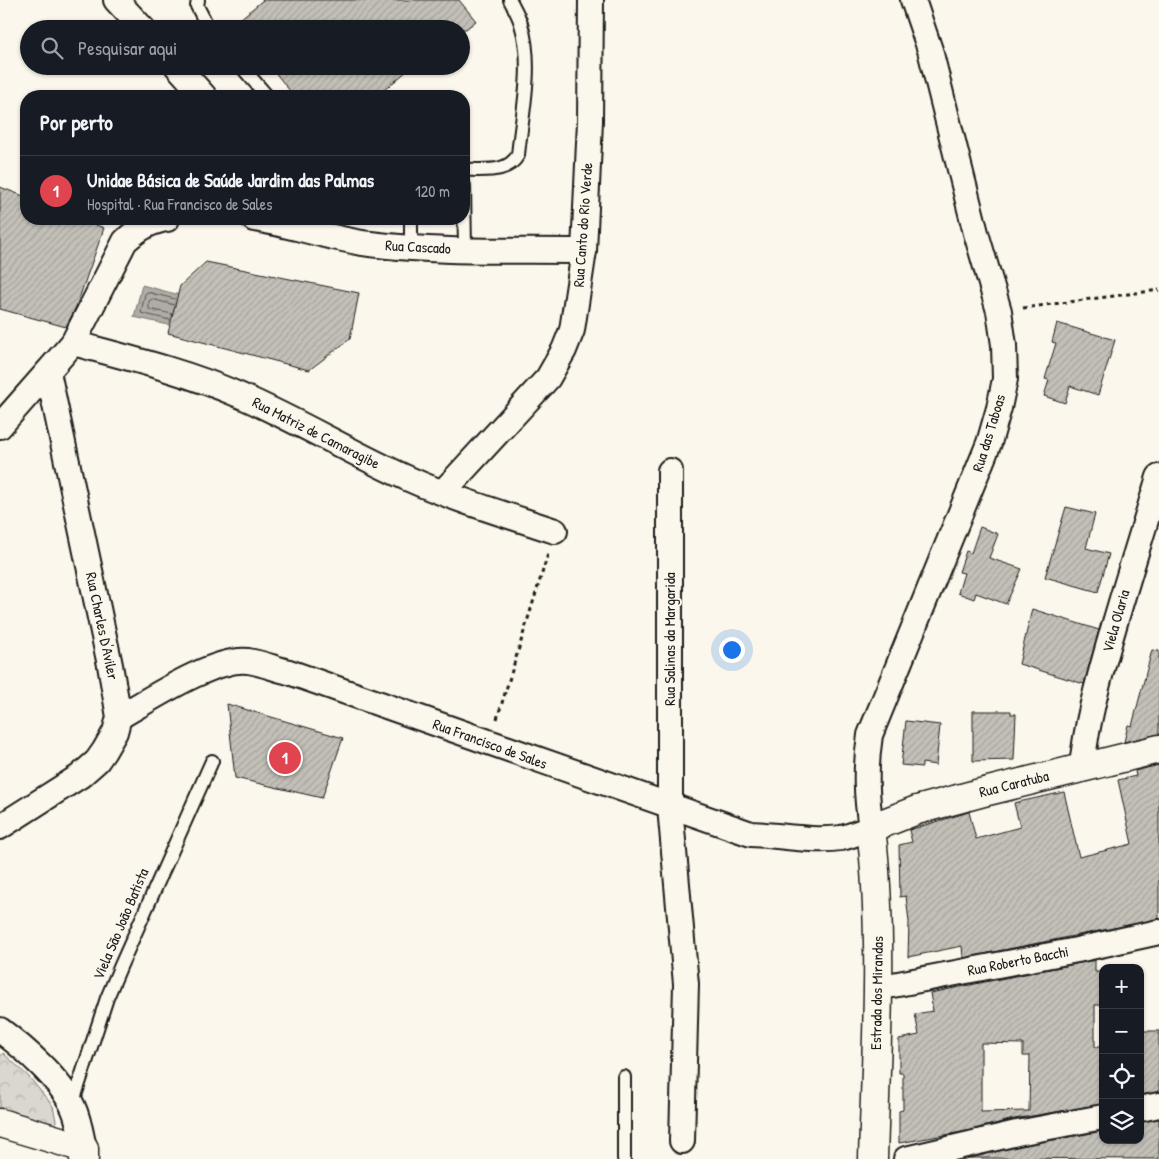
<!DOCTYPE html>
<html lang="pt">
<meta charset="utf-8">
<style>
body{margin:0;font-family:"Patrick Hand",sans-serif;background:#242831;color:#f1f3f6}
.controls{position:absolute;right:15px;bottom:15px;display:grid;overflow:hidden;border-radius:10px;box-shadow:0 1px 4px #0004}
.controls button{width:45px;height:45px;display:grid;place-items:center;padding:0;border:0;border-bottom:1px solid #363941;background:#171b24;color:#f1f3f6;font:25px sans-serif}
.you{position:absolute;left:731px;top:649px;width:18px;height:18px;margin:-12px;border:4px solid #fff;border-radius:50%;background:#1a73e8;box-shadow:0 0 0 8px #1a73e833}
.badge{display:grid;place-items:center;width:32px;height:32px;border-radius:50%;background:#8c9099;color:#fff;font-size:16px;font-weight:700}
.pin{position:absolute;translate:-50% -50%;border:2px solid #fff;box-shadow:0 1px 5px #0006}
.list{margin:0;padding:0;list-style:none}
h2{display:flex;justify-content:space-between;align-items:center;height:65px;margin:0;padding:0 20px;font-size:21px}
h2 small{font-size:16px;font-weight:400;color:#9ea1a6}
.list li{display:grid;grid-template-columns:32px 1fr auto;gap:15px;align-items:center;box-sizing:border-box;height:70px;padding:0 20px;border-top:1px solid #363941}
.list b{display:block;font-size:19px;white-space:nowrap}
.list p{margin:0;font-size:16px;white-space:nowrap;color:#9ea1a6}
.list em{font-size:16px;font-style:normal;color:#9ea1a6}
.icon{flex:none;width:28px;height:28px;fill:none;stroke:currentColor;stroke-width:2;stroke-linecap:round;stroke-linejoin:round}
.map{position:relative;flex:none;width:1159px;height:1159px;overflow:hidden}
.search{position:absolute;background:#171b24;box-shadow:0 1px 4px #0004;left:20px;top:20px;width:450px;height:55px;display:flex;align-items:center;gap:12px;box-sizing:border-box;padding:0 18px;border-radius:28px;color:#9ea1a6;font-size:19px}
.panel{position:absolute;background:#171b24;box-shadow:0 1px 4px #0004;left:20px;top:90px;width:450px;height:135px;border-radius:20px}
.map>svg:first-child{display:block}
.forest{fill:url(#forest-crowns);stroke:#7b7a75}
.water{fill:url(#water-ripples);stroke:#74726e}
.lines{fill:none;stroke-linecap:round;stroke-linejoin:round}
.shore{stroke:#575653;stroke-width:1}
.building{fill:url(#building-hatch);stroke:#1c1c1c;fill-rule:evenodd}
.lane-casing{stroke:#1c1c1c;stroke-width:16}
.street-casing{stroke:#1c1c1c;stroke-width:28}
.secondary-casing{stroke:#1c1c1c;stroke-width:31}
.path{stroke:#1c1c1c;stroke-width:3;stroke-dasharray:4 4;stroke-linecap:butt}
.lane{stroke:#fbf7ec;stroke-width:12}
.street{stroke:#fbf7ec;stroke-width:24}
.secondary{stroke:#fbf7ec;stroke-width:28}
.labels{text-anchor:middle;stroke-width:4;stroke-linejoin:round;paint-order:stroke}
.street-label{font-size:15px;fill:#1c1c1c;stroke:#fbf7ec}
</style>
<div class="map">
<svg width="1159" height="1159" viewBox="0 0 1159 1159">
<defs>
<pattern id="forest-crowns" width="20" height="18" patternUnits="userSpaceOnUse" patternTransform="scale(1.25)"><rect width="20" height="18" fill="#dad7ce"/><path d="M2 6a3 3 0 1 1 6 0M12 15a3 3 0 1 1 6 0" fill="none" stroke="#bab8b0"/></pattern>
<pattern id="water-ripples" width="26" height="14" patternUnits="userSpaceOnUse" patternTransform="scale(1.25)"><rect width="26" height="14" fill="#afaca5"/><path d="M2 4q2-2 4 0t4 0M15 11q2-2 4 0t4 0" fill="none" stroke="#96938d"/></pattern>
<pattern id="building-hatch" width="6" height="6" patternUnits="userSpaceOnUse" patternTransform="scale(1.25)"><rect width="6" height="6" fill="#c3c0b8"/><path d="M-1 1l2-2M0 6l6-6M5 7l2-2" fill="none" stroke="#a7a49e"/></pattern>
</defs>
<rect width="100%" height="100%" fill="#fbf7ec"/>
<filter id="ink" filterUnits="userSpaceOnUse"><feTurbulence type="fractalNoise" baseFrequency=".02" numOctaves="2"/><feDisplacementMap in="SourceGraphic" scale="10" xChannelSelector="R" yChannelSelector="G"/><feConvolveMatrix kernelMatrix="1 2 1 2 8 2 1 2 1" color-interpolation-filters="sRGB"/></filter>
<g filter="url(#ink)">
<!-- forest -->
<polygon class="forest" points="3,1053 29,1077 53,1106 58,1131 0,1112 0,1057"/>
<!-- water -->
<polygon class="water" points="142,285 198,300 190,330 134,317"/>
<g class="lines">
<!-- shore -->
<g class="shore">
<polyline points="172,314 149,309 149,301 152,299 174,305"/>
<polyline points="170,320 141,313 145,294 147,292 175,299"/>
</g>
</g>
<!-- building -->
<g class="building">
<polygon points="263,0 459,0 476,21 466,29 228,29"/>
<polygon points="270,66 413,66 377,96 294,96"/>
<polygon points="0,187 26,197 26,219 80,219 104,228 76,307 66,327 0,309"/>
<polygon points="206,262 359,293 350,339 309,370 168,333 180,286"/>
<polygon points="1057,323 1115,340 1098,395 1070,386 1065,403 1044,396 1049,380 1045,379 1056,343 1052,342"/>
<polygon points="1066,507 1095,514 1086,548 1109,554 1098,592 1045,577"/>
<polygon points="980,527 998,534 989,558 1022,569 1006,604 976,593 974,599 958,593 964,573 959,572 966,551 971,553"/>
<polygon points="1032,609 1099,630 1084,684 1019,664"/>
<polygon points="1152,650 1159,651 1159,734 1124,742 1128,725 1132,726"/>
<polygon points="227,704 343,738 322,798 235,778"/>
<polygon points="973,711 1011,711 1011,714 1016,714 1014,760 973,761"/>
<polygon points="906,721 940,725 936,765 922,763 922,767 901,765"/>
<polygon points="1159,765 1159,919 963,958 962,946 908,957 909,922 906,896 900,897 899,845 912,842 909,830 969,812 976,839 1020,827 1014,803 1064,792 1079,857 1132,844 1118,780 1136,776 1135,771"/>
<path d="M1095,960V972H1103V1005H1095V1047H1103V1104L1014,1119L962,1132L899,1143V1111L903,1110V1073H899V1039L919,1035L915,1014L933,1011L930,993ZM981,1043L1023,1044V1056H1030L1029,1111L981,1112Z"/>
<polygon points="1140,1031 1159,1031 1159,1092 1140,1095"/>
<polygon points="1159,1119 1159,1159 970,1158 1020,1146 1103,1131 1103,1140 1140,1140 1140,1122"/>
</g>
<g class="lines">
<defs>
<g id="lane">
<polyline points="198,0 197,6 209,29"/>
<polyline points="241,66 267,96"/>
<path d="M464,170C484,169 507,174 518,155C522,113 534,65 521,24C519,16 514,8 510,0"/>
<polyline points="464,186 465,250"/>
<polyline points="411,249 411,219"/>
<polyline points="72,1105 107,998 121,965 212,761"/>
<polyline points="624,1159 624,1077"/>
</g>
<g id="street">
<polyline points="116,0 143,29"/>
<polyline points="177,66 204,96"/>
<path d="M254,219C293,225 331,239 370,244C441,253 513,250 584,251"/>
<path d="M73,343C129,358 186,372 239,395C297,420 351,453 409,479C456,500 507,515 555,531"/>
<path d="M0,426L73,343L125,241C138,229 149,222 167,219"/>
<polyline points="670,471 670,807 686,984 682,1141"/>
<polyline points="443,492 548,378 564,350 572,330 584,251 590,121 591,0"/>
<path d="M119,717C149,700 214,657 248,661C262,663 276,669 289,672L751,834C780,835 812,842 841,838C851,836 862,831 871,828C866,795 865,768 870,735L989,443L999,408L1005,379L1004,345L999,311L976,233L930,50L913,0"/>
<path d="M1082,767C1086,726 1097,686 1108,647C1124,590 1142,534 1159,477"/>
<polyline points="0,827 80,776 97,761 104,751 115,732 119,717 110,665 48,372"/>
<polyline points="877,988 1077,950 1159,932"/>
<path d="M0,1030C24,1048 60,1079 73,1107C79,1120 81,1134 84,1148"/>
<polyline points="1140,1109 1159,1105"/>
<polyline points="906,1159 1017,1133 1103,1117"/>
</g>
<g id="secondary">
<polyline points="0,1123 84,1148 84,1159"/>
<path d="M873,1159C876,1049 884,938 871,828L917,810L980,793L1159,749"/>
</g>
</defs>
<!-- lane casing -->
<use href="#lane" class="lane-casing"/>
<!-- street casing -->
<use href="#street" class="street-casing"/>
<!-- secondary casing -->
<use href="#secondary" class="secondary-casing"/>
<!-- path -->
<g class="path">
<polyline points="1023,308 1159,290"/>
<polyline points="497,719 548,554"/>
</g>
<!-- lane -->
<use href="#lane" class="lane"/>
<!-- street -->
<use href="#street" class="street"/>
<!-- secondary -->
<use href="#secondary" class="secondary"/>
</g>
</g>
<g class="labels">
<!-- street labels -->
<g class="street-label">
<text transform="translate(583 225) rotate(-86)" y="5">Rua Canto do Rio Verde</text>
<text transform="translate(418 247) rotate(3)" y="5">Rua Cascado</text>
<text transform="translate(316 433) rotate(27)" y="5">Rua Matriz de Camaragibe</text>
<text transform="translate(989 433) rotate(-73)" y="5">Rua das Taboas</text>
<text transform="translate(1116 621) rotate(-74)" y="5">Viela Olaria</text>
<text transform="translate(102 626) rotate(78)" y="5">Rua Charles D'Aviler</text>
<text transform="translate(670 639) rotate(-90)" y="5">Rua Salinas da Margarida</text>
<text transform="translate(490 744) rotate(20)" y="5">Rua Francisco de Sales</text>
<text transform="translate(1014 784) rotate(-14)" y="5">Rua Caratuba</text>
<text transform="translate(121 924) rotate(-67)" y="5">Viela São João Batista</text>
<text transform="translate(1018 961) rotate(-11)" y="5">Rua Roberto Bacchi</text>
<text transform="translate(877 993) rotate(-89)" y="5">Estrada dos Mirandas</text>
</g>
</g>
</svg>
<div class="controls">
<button>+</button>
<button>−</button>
<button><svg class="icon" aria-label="locate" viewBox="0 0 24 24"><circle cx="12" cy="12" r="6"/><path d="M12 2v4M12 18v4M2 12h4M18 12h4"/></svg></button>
<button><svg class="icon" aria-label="layers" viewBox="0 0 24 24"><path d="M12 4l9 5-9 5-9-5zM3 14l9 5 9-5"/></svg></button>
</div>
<div class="you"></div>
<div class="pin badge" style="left:285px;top:758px;background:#e0444e">1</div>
<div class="search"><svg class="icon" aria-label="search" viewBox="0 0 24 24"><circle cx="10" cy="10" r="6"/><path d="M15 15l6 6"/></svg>Pesquisar aqui</div>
<section class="panel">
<h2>Por perto<small></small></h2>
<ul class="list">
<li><span class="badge" style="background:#e0444e">1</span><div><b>Unidae Básica de Saúde Jardim das Palmas</b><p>Hospital · Rua Francisco de Sales</p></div><em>120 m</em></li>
</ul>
</section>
</div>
